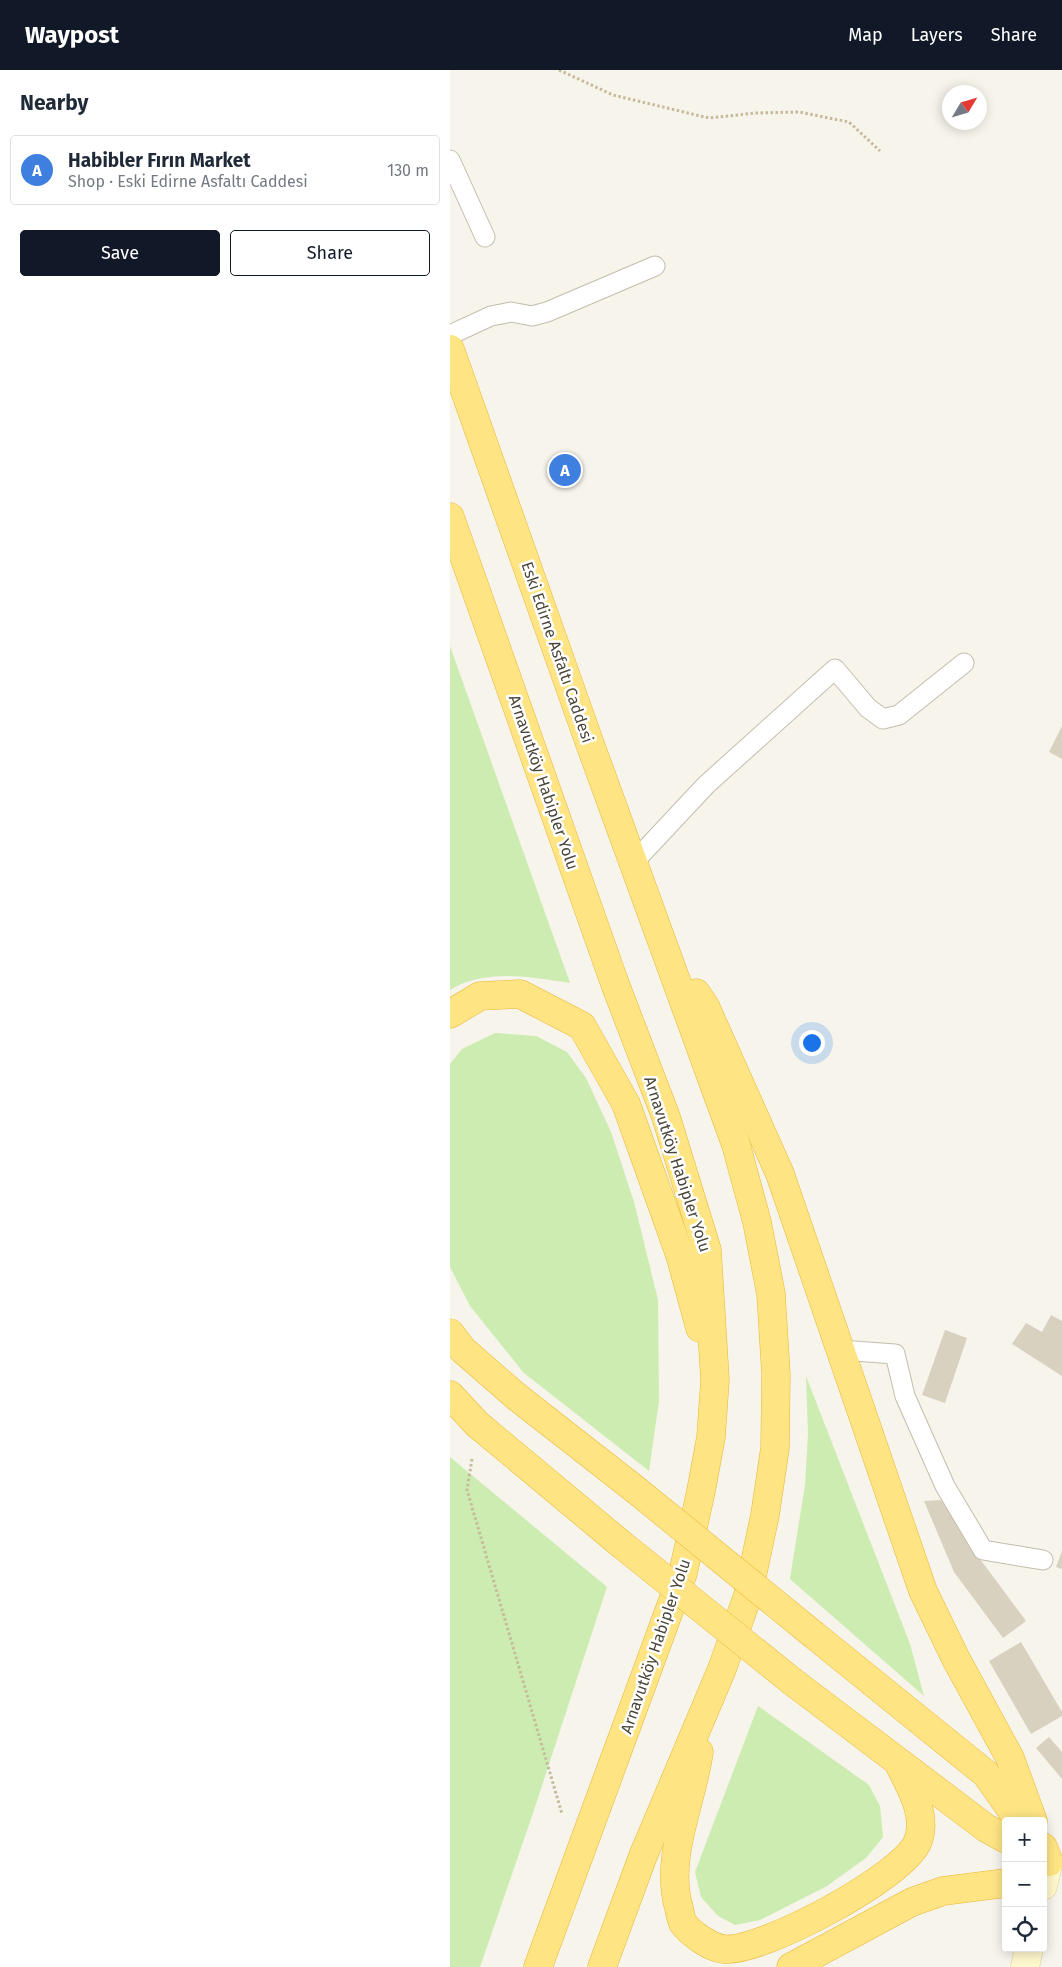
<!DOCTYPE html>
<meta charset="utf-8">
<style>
body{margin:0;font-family:"Fira Sans",sans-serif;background:#f6f6f7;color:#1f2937}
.controls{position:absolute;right:15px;bottom:15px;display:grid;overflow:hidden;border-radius:5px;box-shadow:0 2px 12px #0003}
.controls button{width:45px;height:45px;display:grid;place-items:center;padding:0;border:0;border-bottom:1px solid #e0e1e3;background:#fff;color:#1f2937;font:25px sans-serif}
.compass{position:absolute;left:492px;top:15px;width:45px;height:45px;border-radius:50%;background:#fff;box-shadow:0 2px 12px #0003;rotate:52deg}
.you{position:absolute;left:361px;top:972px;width:18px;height:18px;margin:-12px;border:4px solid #fff;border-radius:50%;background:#1a73e8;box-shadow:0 0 0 8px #1a73e833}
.badge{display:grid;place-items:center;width:32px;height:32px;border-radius:50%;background:#111827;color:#fff;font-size:16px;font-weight:700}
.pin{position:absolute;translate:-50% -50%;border:2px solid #fff;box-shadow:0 1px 5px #0006}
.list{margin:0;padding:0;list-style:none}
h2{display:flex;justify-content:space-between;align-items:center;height:65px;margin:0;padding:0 20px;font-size:21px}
h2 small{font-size:16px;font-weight:400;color:#747a83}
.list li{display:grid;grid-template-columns:32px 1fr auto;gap:15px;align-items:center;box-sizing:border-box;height:70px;margin:0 10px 10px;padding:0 10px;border:1px solid #e0e1e3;border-radius:5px}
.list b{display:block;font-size:19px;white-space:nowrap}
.list p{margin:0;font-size:16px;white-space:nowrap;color:#747a83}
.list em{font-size:16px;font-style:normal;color:#747a83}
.actions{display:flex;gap:10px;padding:15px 20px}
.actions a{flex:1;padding:11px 0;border:1px solid #111827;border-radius:5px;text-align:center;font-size:18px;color:#111827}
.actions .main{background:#111827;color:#fff}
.icon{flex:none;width:28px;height:28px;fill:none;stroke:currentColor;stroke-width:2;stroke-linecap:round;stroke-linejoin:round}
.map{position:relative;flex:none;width:612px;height:1897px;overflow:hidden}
header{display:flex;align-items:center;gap:30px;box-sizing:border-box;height:70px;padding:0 25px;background:#111827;color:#fff}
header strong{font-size:24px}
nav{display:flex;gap:28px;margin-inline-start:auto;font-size:18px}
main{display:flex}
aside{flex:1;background:#fff}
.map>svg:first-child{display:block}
.green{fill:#ccecb1}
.building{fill:#d9d1bf}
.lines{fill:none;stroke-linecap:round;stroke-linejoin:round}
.service-casing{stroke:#c3bdac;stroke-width:21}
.secondary-casing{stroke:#d9ce98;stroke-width:29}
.trunk-casing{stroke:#e8b733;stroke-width:29}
.path{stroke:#c5bb9c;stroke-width:3;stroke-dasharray:2.5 2.5;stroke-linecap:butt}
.service{stroke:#fff;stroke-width:19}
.secondary{stroke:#fff8cc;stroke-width:28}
.trunk{stroke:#ffe484;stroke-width:28}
.trunk-bridge-casing{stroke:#e8b733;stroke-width:29;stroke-linecap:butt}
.trunk-bridge{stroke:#ffe484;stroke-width:28}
.labels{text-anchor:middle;stroke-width:5;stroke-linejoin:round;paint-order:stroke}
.street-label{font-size:16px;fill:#4b4538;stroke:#fff}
</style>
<header>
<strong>Waypost</strong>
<nav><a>Map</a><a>Layers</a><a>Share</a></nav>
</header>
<main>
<aside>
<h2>Nearby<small></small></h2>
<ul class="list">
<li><span class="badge" style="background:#3f7fe0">A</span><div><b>Habibler Fırın Market</b><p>Shop · Eski Edirne Asfaltı Caddesi</p></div><em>130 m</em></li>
</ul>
<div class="actions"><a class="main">Save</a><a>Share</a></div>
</aside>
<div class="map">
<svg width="612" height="1897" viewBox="0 0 612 1897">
<rect width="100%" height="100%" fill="#f6f4eb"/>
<!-- green -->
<g class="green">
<path d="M0,576L120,913C82,907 35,898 0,920Z"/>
<polygon points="45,963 86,966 117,982 136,1008 161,1062 184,1132 208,1230 209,1331 199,1401 74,1303 20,1236 0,1197 0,994 12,979"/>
<polygon points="356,1306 460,1574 474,1626 340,1509 355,1415 358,1364"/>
<polygon points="0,1387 157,1517 82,1746 30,1897 0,1897"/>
<polygon points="308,1636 419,1715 430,1736 433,1767 416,1788 377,1816 310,1850 285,1855 268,1846 251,1827 245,1802"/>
</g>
<!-- building -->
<g class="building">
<polygon points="612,656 612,689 599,682"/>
<polygon points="601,1245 612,1251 612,1306 562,1274 576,1253 592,1262"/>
<polygon points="495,1260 517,1268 495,1333 472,1325"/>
<polygon points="491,1430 527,1485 576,1551 553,1568 504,1502 474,1431"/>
<polygon points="612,1481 612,1499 606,1497"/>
<polygon points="571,1572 612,1642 612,1646 581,1664 539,1591"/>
<polygon points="599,1667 612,1682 612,1709 586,1678"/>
</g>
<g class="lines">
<defs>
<g id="service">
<polyline points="0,90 35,167"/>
<polyline points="0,265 41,246 61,242 82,246 97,242 205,196"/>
<polyline points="183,793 256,715 385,599 418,638 433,649 449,645 514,593"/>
<polyline points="390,1280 445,1284 455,1326 495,1416 533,1480 593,1490"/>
</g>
<g id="secondary">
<polyline points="593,1816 599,1792"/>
<polyline points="575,1897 579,1878"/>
</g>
<g id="trunk">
<polyline points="0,279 140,674 286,1075 307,1152 321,1224 326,1305 325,1378 315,1445 298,1525 272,1599 193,1786 152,1897"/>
<polyline points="0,447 165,914 216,1047 257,1180 265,1310 261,1367 251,1421 233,1503 88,1897"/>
<polyline points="246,923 255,936 330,1104 473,1521 506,1589 560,1688 583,1751"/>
<polyline points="0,944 30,926 70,924 132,956 176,1034 230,1185 250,1258"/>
<polyline points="0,1263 13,1280 67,1327 186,1420"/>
<polyline points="0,1325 27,1354 171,1474"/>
<polyline points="364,1565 536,1704 569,1751"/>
<polyline points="343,1612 536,1758 556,1769"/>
<path d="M249,1682C242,1732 214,1788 229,1838C230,1843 231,1849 233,1853C241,1864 261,1878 274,1879C311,1883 455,1806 468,1771C478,1743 459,1716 448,1692"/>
<polyline points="593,1777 599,1792"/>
<polyline points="341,1897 462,1832 493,1821 556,1813"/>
</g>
</defs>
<!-- service casing -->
<use href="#service" class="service-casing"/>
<!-- secondary casing -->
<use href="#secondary" class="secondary-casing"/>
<!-- trunk casing -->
<use href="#trunk" class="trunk-casing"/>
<!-- path -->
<g class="path">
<polyline points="109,0 163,25 259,48 306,43 349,42 399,52 430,81"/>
<polyline points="22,1389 17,1420 112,1744"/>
</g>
<!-- service -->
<use href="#service" class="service"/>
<!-- secondary -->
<use href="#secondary" class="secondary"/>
<!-- trunk -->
<use href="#trunk" class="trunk"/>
<defs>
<g id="trunk-bridge">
<polyline points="186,1420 364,1565"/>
<polyline points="171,1474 343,1612"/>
</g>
</defs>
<!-- trunk-bridge casing -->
<use href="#trunk-bridge" class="trunk-bridge-casing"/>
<!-- trunk-bridge -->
<use href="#trunk-bridge" class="trunk-bridge"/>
</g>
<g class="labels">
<!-- street labels -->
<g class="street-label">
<text transform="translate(108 582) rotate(71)" y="6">Eski Edirne Asfaltı Caddesi</text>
<text transform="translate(94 712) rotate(71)" y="6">Arnavutköy Habipler Yolu</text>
<text transform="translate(228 1094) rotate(72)" y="6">Arnavutköy Habipler Yolu</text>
<text transform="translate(205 1576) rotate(-71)" y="6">Arnavutköy Habipler Yolu</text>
</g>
</g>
</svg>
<div class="controls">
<button>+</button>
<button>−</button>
<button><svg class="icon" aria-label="locate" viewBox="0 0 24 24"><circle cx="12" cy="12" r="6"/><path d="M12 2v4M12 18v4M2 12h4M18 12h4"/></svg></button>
</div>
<svg class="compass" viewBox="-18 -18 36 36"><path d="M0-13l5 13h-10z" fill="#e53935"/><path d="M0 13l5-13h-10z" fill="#747a83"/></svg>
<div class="you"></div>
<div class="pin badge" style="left:115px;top:400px;background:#3f7fe0">A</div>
</div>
</main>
